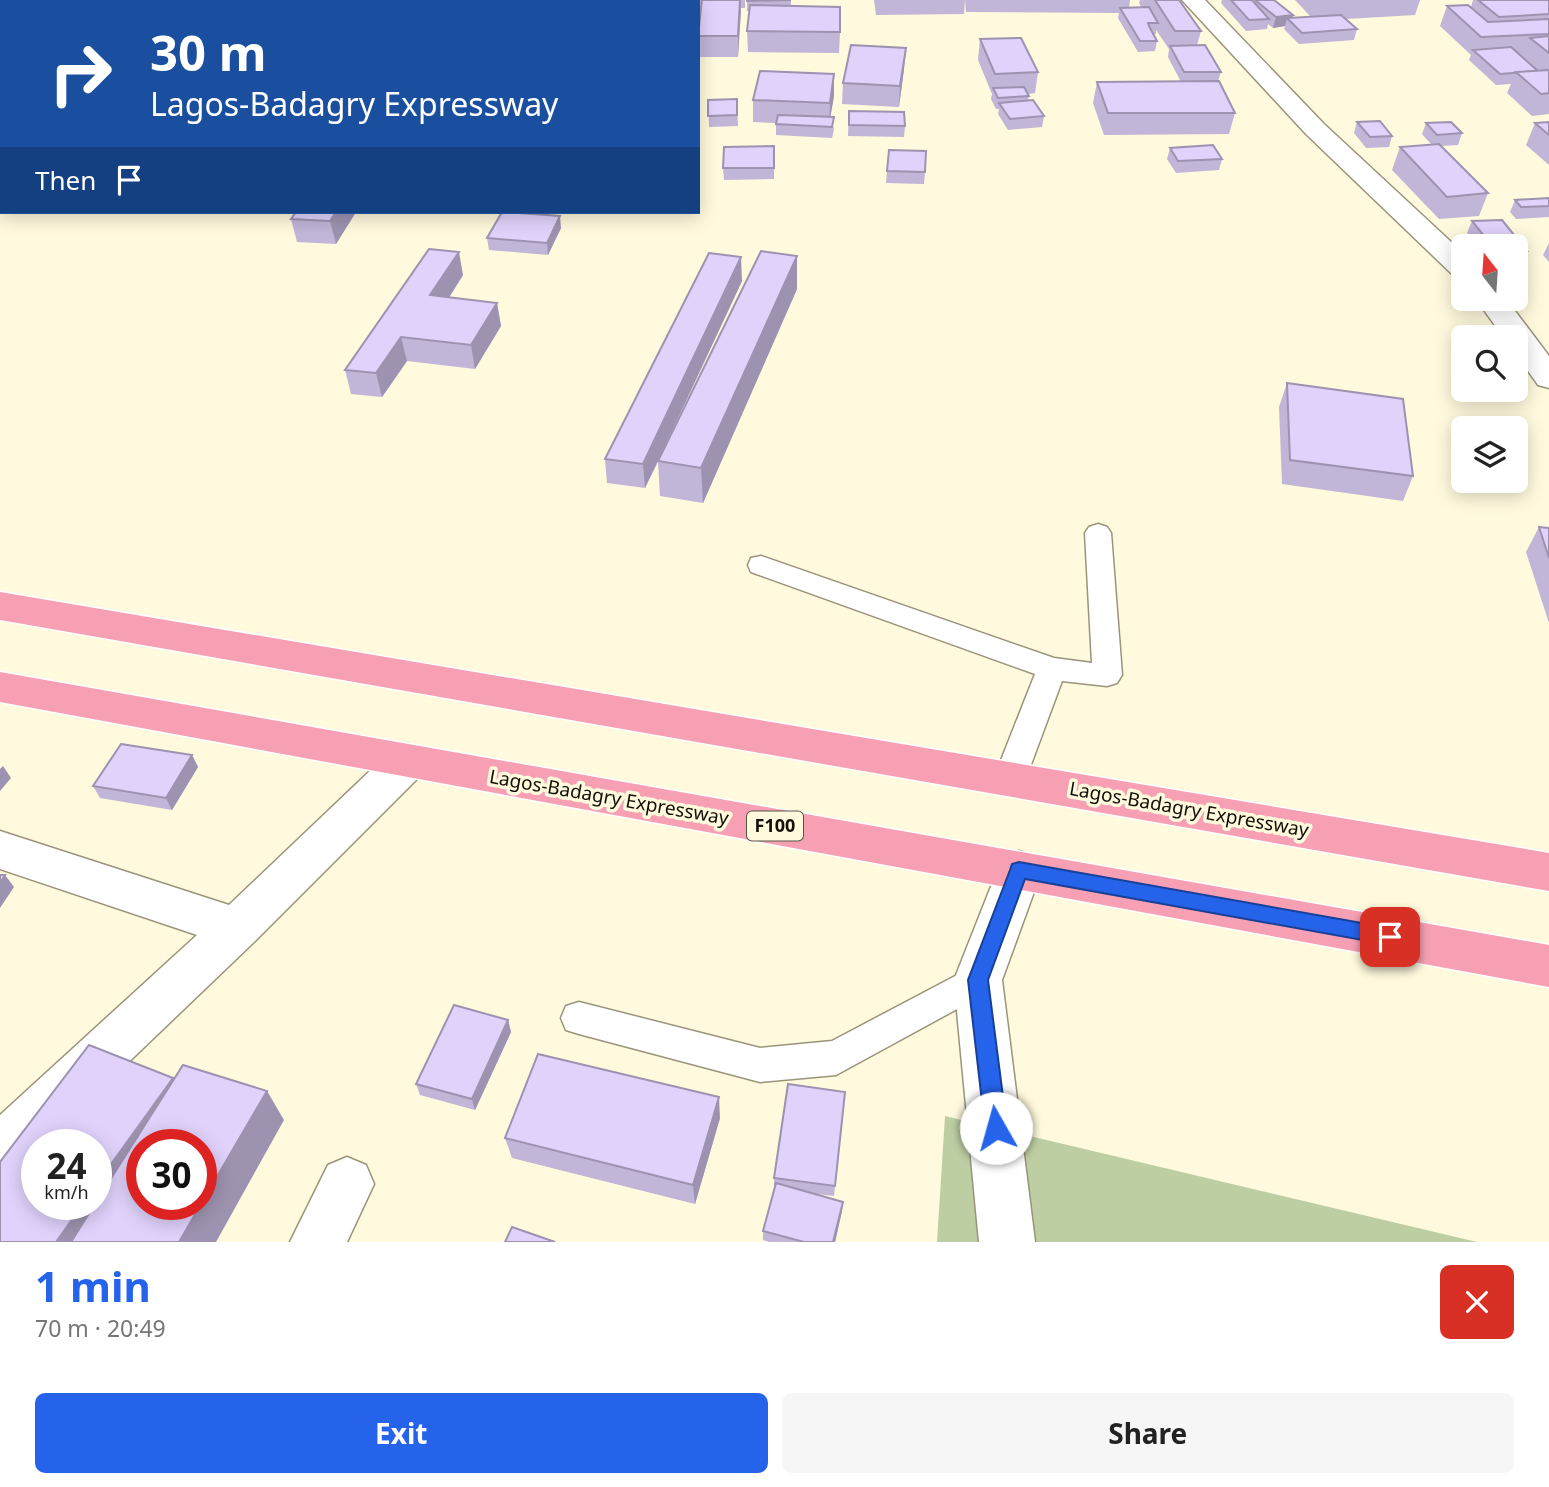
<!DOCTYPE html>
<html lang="en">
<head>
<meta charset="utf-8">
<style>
  :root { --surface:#fff; --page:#f6f6f6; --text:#222; --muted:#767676; --accent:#2563eb }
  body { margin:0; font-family:"Noto Sans",sans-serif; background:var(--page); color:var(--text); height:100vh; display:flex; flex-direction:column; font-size:26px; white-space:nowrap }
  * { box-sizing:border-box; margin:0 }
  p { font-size:23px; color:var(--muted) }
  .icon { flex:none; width:38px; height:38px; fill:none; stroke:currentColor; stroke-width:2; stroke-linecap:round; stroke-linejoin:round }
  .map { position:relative; height:1242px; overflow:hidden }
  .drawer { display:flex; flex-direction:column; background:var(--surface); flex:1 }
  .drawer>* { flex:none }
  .banner { position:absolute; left:0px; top:0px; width:700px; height:214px; box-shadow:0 4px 18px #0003; background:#1a4fa0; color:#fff; overflow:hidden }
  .needle { width:46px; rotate:343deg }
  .fabs { position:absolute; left:1451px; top:234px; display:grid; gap:14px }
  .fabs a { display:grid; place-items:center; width:77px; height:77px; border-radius:10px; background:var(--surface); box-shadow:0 4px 18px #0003; font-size:35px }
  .speed { position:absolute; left:21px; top:1129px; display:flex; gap:14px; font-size:35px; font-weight:700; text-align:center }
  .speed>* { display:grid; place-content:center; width:91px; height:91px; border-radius:50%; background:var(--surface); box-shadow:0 4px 18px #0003; line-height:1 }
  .speed small { font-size:18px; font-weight:400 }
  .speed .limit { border:10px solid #d22; background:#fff; color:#111 }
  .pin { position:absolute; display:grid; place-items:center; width:60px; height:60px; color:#fff; margin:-30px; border-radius:14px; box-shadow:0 4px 10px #0006 }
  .me { position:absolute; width:77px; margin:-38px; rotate:353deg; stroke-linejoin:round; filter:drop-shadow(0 0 5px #0008) }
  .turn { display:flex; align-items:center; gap:24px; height:147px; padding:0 35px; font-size:32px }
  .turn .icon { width:91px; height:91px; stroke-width:2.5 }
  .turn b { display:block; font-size:49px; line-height:60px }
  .then { display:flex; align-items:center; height:66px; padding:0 35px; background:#0003; gap:14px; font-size:26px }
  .round { display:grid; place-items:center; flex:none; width:74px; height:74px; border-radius:10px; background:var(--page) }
  .summary { display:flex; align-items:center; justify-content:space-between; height:119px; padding:0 35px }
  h1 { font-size:42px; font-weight:700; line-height:52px; color:var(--accent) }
  .cta { display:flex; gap:14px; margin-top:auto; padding:14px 35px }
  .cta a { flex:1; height:80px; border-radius:10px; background:var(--accent); color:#fff; font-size:28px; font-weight:700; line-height:80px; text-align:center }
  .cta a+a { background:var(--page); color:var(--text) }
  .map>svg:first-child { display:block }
  .green { fill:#bdcea3 }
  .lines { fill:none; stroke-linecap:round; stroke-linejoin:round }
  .service-casing { stroke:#9a947b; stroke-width:3 }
  .minor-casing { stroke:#9a947b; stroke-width:3 }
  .trunk-casing { stroke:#fff; stroke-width:3 }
  .service { fill:#fff; fill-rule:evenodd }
  .minor { fill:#fff; fill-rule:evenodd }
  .trunk { fill:#f7a0b4; fill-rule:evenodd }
  .wall { fill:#c1b5d8 }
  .shaded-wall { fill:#9d93b0 }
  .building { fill:#e0d2fb; stroke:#9d93b0; stroke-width:2 }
  .route { fill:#2563eb; stroke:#184099; stroke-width:2 }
  .labels { text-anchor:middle; stroke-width:7; stroke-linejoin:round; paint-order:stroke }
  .shield { fill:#fff9dd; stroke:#585546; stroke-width:2 }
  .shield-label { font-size:18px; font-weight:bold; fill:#110f06 }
  .street-label { font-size:19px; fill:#110f06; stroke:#fff9dd }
</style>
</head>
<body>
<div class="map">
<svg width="1549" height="1242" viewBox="0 0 1549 1242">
  <rect width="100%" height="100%" fill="#fff9dd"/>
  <path class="green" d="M945,1116L1477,1242H937Z"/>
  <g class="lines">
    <defs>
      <g id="service">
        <path d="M1098,524L1107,527L1111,533L1122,675L1117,683L1107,686L1062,681L1026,778L1021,787L1010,790L999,787L994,778L1035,674L751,572L748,565L751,558L761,556L1054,658L1092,663L1085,533L1089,527Z"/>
        <path d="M978,964L990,969L996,980L990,991L836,1075L760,1082L579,1034L566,1030L561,1018L566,1006L579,1002L760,1048L832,1041Z"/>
      </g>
      <g id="minor">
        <path d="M1182,0H1205L1324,124L1463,253V278L1453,275L1306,134Z"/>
        <path d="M1476,299H1506L1549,356V388L1538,385L1516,354V338H1504Z"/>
        <path d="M408,744L423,749L429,761L423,773L254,942L43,1144H37V1151L19,1168L0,1176V1115L197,935L0,869V831L229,905L393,749Z"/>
        <path d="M1019,851L1035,856L1042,870L1002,980L1035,1242H979L954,980L1003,856Z"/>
        <path d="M347,1157L366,1165L374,1184L347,1242H290L328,1165Z"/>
      </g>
      <g id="trunk">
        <path d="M0,592L1549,853V891L0,620Z"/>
        <path d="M0,672L1549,945V987L0,702Z"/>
      </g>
    </defs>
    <use href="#service" class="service-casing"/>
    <use href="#minor" class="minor-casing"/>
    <use href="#trunk" class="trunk-casing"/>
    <use href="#service" class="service"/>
    <use href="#minor" class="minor"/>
    <use href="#trunk" class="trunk"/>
  </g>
  <g class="wall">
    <path d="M218,0H270L269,2H216Z"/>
    <path d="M695,0H745V8H740L738,57H699L698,34L701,9H698V2H695Z"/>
    <path d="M747,0H791V6L840,32L839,53L748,52L747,31L749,11H747Z"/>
    <path d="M874,0H965L964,14L876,15Z"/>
    <path d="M965,0H1130L1129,8H1142L1139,3L1140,0H1179L1201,31L1197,45L1221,72L1218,81L1235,113L1229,134L1104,135L1093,103L1097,82H1181L1168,57L1169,49L1156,30V34H1153L1157,41L1155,51L1138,52L1118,18L1119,13L966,12Z"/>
    <path d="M1222,0H1252L1254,3L1255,0L1293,15V18L1311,17L1295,0H1420L1415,15L1346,19L1357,29L1354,40L1299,44L1284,29L1285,26L1273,28L1268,24L1267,29L1246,31L1221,3Z"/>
    <path d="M1473,0H1549V114L1532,116L1507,93L1511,84L1496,85L1469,60L1471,55L1440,26L1447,6L1471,7Z"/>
    <path d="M980,39L1038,72L1035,93L1028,94L1029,96L1028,100L1044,116L1042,127L1008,130L998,114L999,109H996L991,99L992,94L978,60Z"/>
    <path d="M904,69L899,107L842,104L843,83Z"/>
    <path d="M834,74V96L830,117L834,129L832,138L776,135V123L753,122V100Z"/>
    <rect x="0" y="86" width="2" height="36"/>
    <path d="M737,99L738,126L709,127L708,100Z"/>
    <path d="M849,111L905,126L904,137L848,136Z"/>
    <path d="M1357,122L1392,136L1389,147L1366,148L1354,133Z"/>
    <path d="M1549,122V165L1526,145L1535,123Z"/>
    <path d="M1426,123L1462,133L1458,145L1440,146L1488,193L1479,216L1439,219L1392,170L1400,147L1432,145L1422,134Z"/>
    <path d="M774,146V179L724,180L723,168Z"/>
    <path d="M1170,148L1222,159L1219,170L1176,173L1167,159Z"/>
    <path d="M889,150L925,172L924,184L886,183Z"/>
    <path d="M1549,198V217L1516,219L1510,212L1515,200Z"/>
    <path d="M68,212H104L103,213Z"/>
    <path d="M356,212L336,244L297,242L291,219Z"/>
    <path d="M1472,221L1527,251L1522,263H1516V247H1478L1467,233Z"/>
    <path d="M561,228L548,255L489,250L487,238Z"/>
    <path d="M1549,243V262L1543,255Z"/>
    <path d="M797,256V289L703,503L660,496L658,462L645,488L607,483L605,459L742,281L662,453Z"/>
    <path d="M463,275L449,298L497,303L501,326L475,369L407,361L382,397L351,394L345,370Z"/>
    <path d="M1287,383L1413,476L1403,501L1282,484L1279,407Z"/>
    <path d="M1539,527L1549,528V623L1526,552Z"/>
    <path d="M192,755L198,767L172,810L100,798L93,786Z"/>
    <path d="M508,1020L511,1032L475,1110L420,1095L416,1084Z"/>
    <path d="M845,1092L834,1196L809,1193L842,1211L835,1242H769L763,1240V1231L774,1188V1178Z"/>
    <path d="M720,1118L695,1204L512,1158L505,1138Z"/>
  </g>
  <g class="shaded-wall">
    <path d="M740,0L741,11L738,57V36Z"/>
    <path d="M1293,15L1292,23L1287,18L1285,26L1273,28L1276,17Z"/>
    <path d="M906,48L904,69L899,107L900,86Z"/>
    <path d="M834,74V96L829,125L830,103Z"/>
    <path d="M336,212H356L336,244L330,221Z"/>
    <path d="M560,216L561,228L548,255L547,243Z"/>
    <path d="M459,252L463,275L435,319L430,295Z"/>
    <path d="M797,256V289L703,503L701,468Z"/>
    <path d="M741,257L742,281L645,488L643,464Z"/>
    <path d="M497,303L501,326L475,369L471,345Z"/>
    <path d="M401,337L407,361L382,397L376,373Z"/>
    <path d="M192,755L198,767L172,810L166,798Z"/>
    <path d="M3,766L11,778L0,791V769Z"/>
    <path d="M5,875L14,887L0,908V883Z"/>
    <path d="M508,1020L511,1032L475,1110L472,1099Z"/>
    <path d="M173,1078L193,1107L101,1242H56L83,1204H96V1185Z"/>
    <path d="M267,1091L284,1120L216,1242H179Z"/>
    <path d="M719,1097L720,1118L695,1204L693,1185Z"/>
    <path d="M843,1202L842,1211L835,1242H833Z"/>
  </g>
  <g class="building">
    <path d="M218,0H255L254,2H216Z"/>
    <path d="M288,0H335L334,2H287Z"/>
    <path d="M482,0H525L524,2H480Z"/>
    <path d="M702,0H740L738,36H698Z"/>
    <path d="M747,0H791L747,1Z"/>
    <path d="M1155,0H1179L1201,31H1175Z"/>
    <path d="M1231,0H1252L1269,19L1249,20Z"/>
    <path d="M1255,0H1274L1293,15L1276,17Z"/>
    <path d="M1478,0H1549V14L1499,17Z"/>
    <path d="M750,5L840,7V32L747,31Z"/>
    <path d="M1468,5L1488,22L1549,19V34L1481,37L1447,6Z"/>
    <path d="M1149,7L1158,23H1148L1149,26L1157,41H1140L1120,8Z"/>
    <path d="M1341,15L1357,29L1302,33L1287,18Z"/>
    <path d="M1549,36V53L1530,38Z"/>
    <path d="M1021,38L1038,72L995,74L980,39Z"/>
    <path d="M851,45L906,48L900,86L843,83Z"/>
    <path d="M1205,45L1221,72H1184L1170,46Z"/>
    <path d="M1511,47L1538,71L1500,74L1473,50Z"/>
    <path d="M1549,70V93L1541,94L1516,72Z"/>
    <path d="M760,71L834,74L830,103L753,100Z"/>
    <path d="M1219,81L1235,113H1108L1097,82Z"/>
    <rect x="0" y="86" width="2" height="15"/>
    <path d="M1024,87L1029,96L998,98L993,88Z"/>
    <path d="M737,99V115L708,116V100Z"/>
    <path d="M1033,100L1044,116L1010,119L999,103Z"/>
    <path d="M849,111L904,112L905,126L849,125Z"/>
    <path d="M778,115L834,117L832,127L776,124Z"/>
    <path d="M1380,121L1392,136L1370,137L1357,122Z"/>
    <path d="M1451,122L1462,133L1437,135L1426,123Z"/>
    <path d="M1549,122V135L1535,123Z"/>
    <path d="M1439,144L1488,193L1447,197L1400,147Z"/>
    <path d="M1213,145L1222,159L1178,161L1170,148Z"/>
    <path d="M774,146V168H723L724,147Z"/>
    <path d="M889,150L926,151L925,172L887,171Z"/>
    <path d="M1549,198V206L1521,207L1515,200Z"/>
    <path d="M296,212H336L330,221L291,219Z"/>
    <path d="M502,212H503L560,216L547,243L487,238Z"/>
    <path d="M1502,220L1527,251H1516V247H1493L1472,221Z"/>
    <path d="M429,249L459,252L430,295L497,303L471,345L401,337L376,373L345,370Z"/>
    <path d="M761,251L797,256L701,468L658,461Z"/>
    <path d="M709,253L741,257L643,464L605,459Z"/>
    <path d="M1287,383L1403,399L1413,476L1290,460Z"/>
    <path d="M1539,527L1549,528V558Z"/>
    <path d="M121,744L192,755L166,798L93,786Z"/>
    <path d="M0,875H5L0,883Z"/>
    <path d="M454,1005L508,1020L472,1099L416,1084Z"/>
    <path d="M89,1045L173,1078L96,1185V1144H37V1204H83L56,1242H0V1162Z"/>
    <path d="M538,1054L719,1097L693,1185L505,1138Z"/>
    <path d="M183,1065L267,1091L201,1204V1144H142V1204H201L179,1242H71L95,1204H96V1202Z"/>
    <path d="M788,1084L845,1092L835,1186L774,1178Z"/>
    <path d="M776,1183L843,1202L833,1242H804L763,1231Z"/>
    <path d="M512,1227L555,1242H505Z"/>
  </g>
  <path class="route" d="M1019,862L1390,928L1397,931L1400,937L1397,943L1390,945L1025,879L988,980L1007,1128L1004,1136L996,1139L988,1136L985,1128L968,980L1010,870L1012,864Z"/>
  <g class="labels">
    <rect class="shield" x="747" y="811.5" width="56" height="29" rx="5"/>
    <g class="shield-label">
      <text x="775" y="832">F100</text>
    </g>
    <g class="street-label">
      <text transform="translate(609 797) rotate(10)" y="7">Lagos-Badagry Expressway</text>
      <text transform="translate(1189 809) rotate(10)" y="7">Lagos-Badagry Expressway</text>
    </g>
  </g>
</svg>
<div class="fabs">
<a><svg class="needle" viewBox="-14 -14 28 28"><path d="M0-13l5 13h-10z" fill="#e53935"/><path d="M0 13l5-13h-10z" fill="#767676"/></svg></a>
<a><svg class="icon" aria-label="search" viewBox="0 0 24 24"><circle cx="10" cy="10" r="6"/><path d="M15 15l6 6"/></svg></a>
<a><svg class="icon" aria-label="layers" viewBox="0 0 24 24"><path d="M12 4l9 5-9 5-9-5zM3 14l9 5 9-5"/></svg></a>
</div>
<div class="speed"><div>24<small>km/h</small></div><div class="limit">30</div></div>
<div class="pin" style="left:1390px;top:937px;background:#d93025"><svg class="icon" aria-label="arrive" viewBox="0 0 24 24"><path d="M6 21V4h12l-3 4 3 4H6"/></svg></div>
<svg class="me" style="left:996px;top:1128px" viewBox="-20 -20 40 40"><circle r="19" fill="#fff"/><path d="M0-13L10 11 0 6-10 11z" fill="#2563eb"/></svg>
<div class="banner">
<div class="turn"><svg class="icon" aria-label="right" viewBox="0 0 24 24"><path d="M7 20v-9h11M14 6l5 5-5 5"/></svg><div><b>30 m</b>Lagos-Badagry Expressway</div></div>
<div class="then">Then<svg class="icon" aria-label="arrive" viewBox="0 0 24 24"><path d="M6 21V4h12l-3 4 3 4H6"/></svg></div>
</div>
</div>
<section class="drawer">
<div class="summary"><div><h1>1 min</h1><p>70 m · 20:49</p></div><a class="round" style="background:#d93025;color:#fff"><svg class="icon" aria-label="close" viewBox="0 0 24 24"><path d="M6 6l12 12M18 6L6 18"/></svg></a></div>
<div class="cta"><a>Exit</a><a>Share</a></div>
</section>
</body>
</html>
